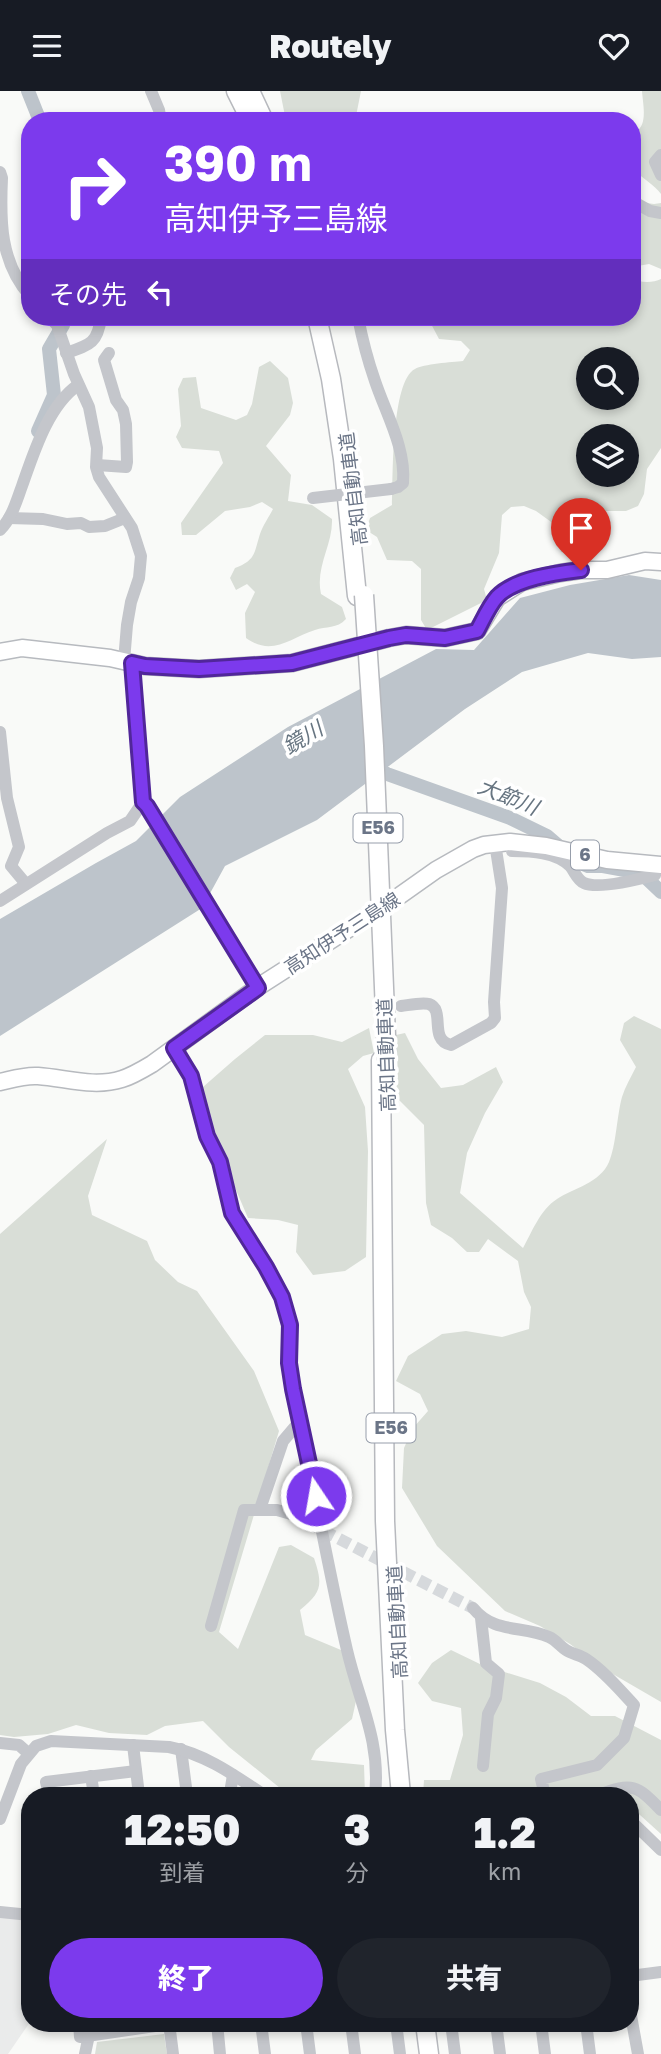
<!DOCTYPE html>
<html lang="ja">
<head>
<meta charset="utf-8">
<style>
  :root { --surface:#171b24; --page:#20242c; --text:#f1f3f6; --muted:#9ea1a6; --accent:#7c3aed }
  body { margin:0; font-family:"Golos Text","Noto Sans JP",sans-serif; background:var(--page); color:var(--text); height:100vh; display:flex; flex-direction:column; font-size:26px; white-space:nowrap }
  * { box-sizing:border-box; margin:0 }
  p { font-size:23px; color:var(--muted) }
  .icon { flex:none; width:38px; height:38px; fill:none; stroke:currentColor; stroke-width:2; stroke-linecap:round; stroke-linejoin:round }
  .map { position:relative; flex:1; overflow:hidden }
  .panel { position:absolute; left:21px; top:1696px; width:618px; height:245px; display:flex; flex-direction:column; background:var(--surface); border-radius:28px; box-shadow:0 4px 10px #0003 }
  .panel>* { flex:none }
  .banner { position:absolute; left:21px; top:21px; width:620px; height:214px; border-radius:28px; box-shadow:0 4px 10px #0003; background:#7c3aed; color:#fff; overflow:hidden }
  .controls { position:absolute; left:576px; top:256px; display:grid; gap:14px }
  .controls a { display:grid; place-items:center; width:63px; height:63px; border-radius:50%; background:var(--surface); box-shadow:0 4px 10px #0003; font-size:35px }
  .pin { position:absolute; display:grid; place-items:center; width:60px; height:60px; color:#fff; margin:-72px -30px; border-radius:50% 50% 50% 0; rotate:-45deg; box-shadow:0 0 7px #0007 }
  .pin .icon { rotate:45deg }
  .me { position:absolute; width:77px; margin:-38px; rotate:348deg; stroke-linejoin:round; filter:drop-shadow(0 0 5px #0008) }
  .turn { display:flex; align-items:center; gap:24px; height:147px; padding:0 28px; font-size:32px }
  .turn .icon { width:91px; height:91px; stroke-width:2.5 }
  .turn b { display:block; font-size:49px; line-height:60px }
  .then { display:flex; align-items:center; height:66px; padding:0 28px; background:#0003; gap:14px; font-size:26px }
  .eta { display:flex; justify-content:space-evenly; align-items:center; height:119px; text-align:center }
  .eta b { font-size:42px; font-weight:800; line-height:49px }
  .cta { display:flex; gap:14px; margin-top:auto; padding:14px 28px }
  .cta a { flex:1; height:80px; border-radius:42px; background:var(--accent); color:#fff; font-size:28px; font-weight:800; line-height:80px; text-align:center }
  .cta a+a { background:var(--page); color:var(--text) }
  header { display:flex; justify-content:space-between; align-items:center; height:91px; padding:0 28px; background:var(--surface); font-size:32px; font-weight:800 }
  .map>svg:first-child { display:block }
  .built { fill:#eaebeb }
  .green { fill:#d9ded7; fill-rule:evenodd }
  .water { fill:#bdc4cb }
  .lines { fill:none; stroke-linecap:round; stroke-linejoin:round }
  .river { stroke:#bdc4cb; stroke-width:14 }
  .minor-tunnel { stroke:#d6d9dc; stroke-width:12; stroke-dasharray:12 6; stroke-linecap:butt }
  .major-casing { stroke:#b7babf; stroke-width:19 }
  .highway-casing { stroke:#b7b9be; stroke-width:21 }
  .minor { stroke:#c4c6cb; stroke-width:12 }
  .major { stroke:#fff; stroke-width:16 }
  .highway { stroke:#fff; stroke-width:18 }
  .highway-bridge-casing { stroke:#b7b9be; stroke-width:21; stroke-linecap:butt }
  .minor-bridge { stroke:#c4c6cb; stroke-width:12 }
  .highway-bridge { stroke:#fff; stroke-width:18 }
  .route-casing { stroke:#51269a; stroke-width:18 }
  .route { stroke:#7c3aed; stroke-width:12 }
  .labels { text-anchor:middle; stroke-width:7; stroke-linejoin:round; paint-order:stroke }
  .shield { fill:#fff; stroke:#979eab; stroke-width:2 }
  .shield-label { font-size:18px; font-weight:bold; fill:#6b7587 }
  .street-label { font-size:19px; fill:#6b7587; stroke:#fff }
  .water-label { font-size:21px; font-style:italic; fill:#677581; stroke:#fff }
</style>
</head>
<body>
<header><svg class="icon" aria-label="menu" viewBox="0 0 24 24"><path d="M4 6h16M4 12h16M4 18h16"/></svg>Routely<svg class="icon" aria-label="heart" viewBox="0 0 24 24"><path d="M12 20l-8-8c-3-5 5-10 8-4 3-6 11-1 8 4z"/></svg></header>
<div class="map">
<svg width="661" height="1963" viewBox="0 0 661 1963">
  <rect width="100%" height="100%" fill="#f9faf8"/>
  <path class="built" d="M0,1824L30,1826V1931L8,1963H0Z"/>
  <g class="green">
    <path d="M280,0H361L355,30H286Z"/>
    <path d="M642,0H661V103C655,94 640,86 632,77V43C649,37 643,15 642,0Z"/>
    <path d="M632,110L654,113L661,112V178L649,173L632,176Z"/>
    <path d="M632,187C639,192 653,192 661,188V357L647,378L644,403L638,415L626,420H601L588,431L585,456L573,462L561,461L554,433L536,420L524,415L511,416L502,424L499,462L484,498L487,509L427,539L421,529V478L412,470L387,469L377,446L366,439L370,427L392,414C393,388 391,290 415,278C423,273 452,271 463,270L470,259L461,250L439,248L429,229L421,226H632ZM588,268H626V306H588ZM588,345H626V383H588Z"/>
    <path d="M270,270L288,287L293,312L290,324L266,355L291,384L288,410L312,414L332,428C333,454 315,476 321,503L342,516L346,528C337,538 326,535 315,539C290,547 272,566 246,547L245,522L255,501L247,493L236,499L230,487L235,477C256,469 254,462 260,443C263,434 269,426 273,418L262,411L250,416L225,420L196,444H182L181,432L223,372L219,360L182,357L176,346L181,335L178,298L183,287L196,286L201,317L236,329L247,324L252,313L259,276Z"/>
    <path d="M634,925L661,938V1611L599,1575L570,1553L540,1535L505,1520L437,1455L402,1397L404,1357L413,1337L428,1320L420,1303L396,1290L408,1265L442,1243L466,1240L502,1246L529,1238L531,1216L524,1201L518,1170L488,1148L479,1161H467L452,1147L431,1134L426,1112L424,1034L397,1007L395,968L396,944L405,942L418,968L441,997L463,994L496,976L503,991L485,1022L467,1062L460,1102L523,1157C532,1141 540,1119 557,1108C574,1097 600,1092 609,1071C616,1055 617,1024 622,1006C625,996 631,986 636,976L620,949L624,932Z"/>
    <path d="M369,937L374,962L363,965L348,978L365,1016L368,1060L366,1166L345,1180L313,1184L296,1161L298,1134L278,1129L248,1127L195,1003L235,968L265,944H313L342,951Z"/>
    <path d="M107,1048L88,1105L92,1124L147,1150L155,1169L178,1191L197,1200L254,1280L279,1340L219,1541L238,1558L279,1456L291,1454L314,1467C323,1494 322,1501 300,1519L305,1544L341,1559L360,1592L352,1628L316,1659L311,1669L364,1674L365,1704H295L280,1697L229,1656L203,1630L165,1635L147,1644L109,1642L76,1634L48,1643L14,1646L0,1644V1143Z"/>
    <path d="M451,1559L482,1574L540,1592L566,1606L591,1625H615L661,1649V1743L630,1715V1704H423L424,1689H450L463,1644L461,1617L432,1610L418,1592L432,1572Z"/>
    <path d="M164,1943L167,1963H95L97,1951Z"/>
  </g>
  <path class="water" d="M629,484L661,489V566L632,568L588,562L522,581L465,618L317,729L225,775L202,817L0,945V828L96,772L136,750L180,706L288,636L436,558L474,559L520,507L570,494Z"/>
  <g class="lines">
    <g class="river">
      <path d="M28,0L40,30"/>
      <path d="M38,340L54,304L49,258L63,234L64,226"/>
      <path d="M369,674L387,683L510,727L547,745L576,770L588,775H603L641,782L661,801"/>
    </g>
    <path class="minor-tunnel" d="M291,1423L473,1517"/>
    <defs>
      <g id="major">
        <path d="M0,561L22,557L110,567L145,575L199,578L292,572L389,547L406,544L445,547L477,540L497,507L522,491L560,482L581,479H607L645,470L661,471"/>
        <path d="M0,991C13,988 25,984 38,985C66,987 94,997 122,988C132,985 142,979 152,973L258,896L395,808L436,779L473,758L484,754L510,751L546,755L607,769L661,774"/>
      </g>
      <g id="highway">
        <path d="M236,0L251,30"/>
        <path d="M250,0L264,30"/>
        <path d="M317,226L331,288L343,368L357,505"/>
        <path d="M381,969L385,1430L395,1639L401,1704"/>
        <path d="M425,1932L429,1963"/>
      </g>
    </defs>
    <use href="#major" class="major-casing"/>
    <use href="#highway" class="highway-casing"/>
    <g class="minor">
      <path d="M151,0L159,19L161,30"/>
      <path d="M661,64L655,71L661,84"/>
      <path d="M0,81L2,87C0,130 0,171 30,205"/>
      <path d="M632,110L650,120L661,122"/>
      <path d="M49,226L57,234L74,283L89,316L97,357L96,376L99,386L132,437L141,465L139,487L131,511L127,534L124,570"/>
      <path d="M358,226C362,247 368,270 375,290C386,323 406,357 403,392L398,396L391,398"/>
      <path d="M66,262C90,254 98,252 101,226"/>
      <path d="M97,374L126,376L127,371L126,333L123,319L116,309L104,269L109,262"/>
      <path d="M9,427L43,428L67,433L81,432L89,436L105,435L125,427"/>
      <path d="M0,439C12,427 16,411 22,395C34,361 48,315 78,294"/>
      <path d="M0,641L7,707L19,756L11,775L26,793"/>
      <path d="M143,711L147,715L258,896"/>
      <path d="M510,751L512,760C531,760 556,761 570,775C575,781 577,789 584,792C599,799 640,788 655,784"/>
      <path d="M0,810L107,742L130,730L143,711L132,572"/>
      <path d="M401,915C409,914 422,911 429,913C446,919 428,949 451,954L491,932L495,927L494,911L502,797L495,752"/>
      <path d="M174,957L191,985L207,1045L220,1071L232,1122L266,1176L282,1206L290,1234L289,1272L293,1298C312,1385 327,1473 347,1559C359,1611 381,1650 375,1704"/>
      <path d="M260,1418L283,1350L300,1330"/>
      <path d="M473,1517C494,1543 522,1534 549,1546C556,1549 560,1555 566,1559C572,1563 580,1564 586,1568C604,1580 619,1598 634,1614L624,1647L597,1674L541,1688L545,1704"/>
      <path d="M481,1527L486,1572L499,1583L496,1607L488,1623L483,1675"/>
      <path d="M211,1535L244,1419H277L291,1423"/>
      <path d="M0,1652L19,1654L28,1662"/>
      <path d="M133,1654L139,1704"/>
      <path d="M181,1658L187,1704"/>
      <path d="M91,1685L94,1704"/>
      <path d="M49,1704L46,1691L136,1680"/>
      <path d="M232,1704L231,1696L233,1684"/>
      <path d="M599,1704C632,1691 637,1694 661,1719"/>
      <path d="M0,1728L21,1673L36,1655L51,1650L169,1656C205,1663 234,1684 264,1704"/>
      <path d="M630,1729L661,1759"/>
      <path d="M0,1821L30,1824"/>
      <path d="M630,1885L661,1881"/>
      <path d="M630,1919L638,1963"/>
      <path d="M79,1932L80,1946L169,1933"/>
      <path d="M169,1932L173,1963"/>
      <path d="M217,1932L220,1963"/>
      <path d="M261,1932L265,1963"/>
      <path d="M306,1932L310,1963"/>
      <path d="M351,1932L355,1963"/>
      <path d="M396,1932L400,1963"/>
      <path d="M451,1932L455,1963"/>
      <path d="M496,1932L500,1963"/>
      <path d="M541,1932L545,1963"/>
      <path d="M586,1932L590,1963"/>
      <path d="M85,1963L89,1944"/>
    </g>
    <use href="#major" class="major"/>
    <use href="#highway" class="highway"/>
    <defs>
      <path id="highway-bridge" d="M364,504L374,655L387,969"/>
    </defs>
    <use href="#highway-bridge" class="highway-bridge-casing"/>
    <path class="minor-bridge" d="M313,407L391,398"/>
    <use href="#highway-bridge" class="highway-bridge"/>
  </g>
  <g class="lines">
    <defs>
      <path id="route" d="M316,1405L293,1298L289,1272L290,1234L282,1206L266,1176L232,1122L220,1071L207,1045L191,985L174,957L258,897L147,715L143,711L132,572L145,575L199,578L292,572L389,547L406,544L445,547L477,540C483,529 489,515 497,506C515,487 557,482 581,479"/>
    </defs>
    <use href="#route" class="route-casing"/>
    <use href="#route" class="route"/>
  </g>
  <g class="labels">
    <g class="shield">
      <rect x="353.5" y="722.5" width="49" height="29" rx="5"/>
      <rect x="571" y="749.5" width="28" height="29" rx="5"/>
      <rect x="366.5" y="1322.5" width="49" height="29" rx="5"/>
    </g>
    <g class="shield-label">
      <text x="378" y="743">E56</text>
      <text x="585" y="770">6</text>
      <text x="391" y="1343">E56</text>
    </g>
    <g class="street-label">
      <text transform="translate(353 398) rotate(-97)" y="7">高知自動車道</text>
      <text transform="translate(342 842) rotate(-33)" y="7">高知伊予三島線</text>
      <text transform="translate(386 964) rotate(-92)" y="7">高知自動車道</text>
      <text transform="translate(397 1531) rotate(-93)" y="7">高知自動車道</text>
    </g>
    <g class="water-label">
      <text transform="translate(303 647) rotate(-31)" y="7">鏡川</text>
      <text transform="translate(508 706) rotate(22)" y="7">大節川</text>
    </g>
  </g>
</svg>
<div class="controls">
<a><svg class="icon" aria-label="search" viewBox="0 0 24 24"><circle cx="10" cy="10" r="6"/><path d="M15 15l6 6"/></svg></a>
<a><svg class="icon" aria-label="layers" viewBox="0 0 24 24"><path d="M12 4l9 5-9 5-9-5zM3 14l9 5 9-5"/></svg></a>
</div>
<div class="pin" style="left:581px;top:479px;background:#d93025"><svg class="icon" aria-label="arrive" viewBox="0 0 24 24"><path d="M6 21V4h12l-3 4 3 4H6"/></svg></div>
<svg class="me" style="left:316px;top:1405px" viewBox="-20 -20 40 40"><circle r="17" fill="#7c3aed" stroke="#fff" stroke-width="3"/><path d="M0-11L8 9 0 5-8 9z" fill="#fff"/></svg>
<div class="banner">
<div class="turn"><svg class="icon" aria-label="right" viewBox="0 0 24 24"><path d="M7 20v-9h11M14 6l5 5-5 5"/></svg><div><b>390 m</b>高知伊予三島線</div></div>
<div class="then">その先<svg class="icon" aria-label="left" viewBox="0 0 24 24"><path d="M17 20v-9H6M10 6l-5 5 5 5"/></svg></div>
</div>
<section class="panel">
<div class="eta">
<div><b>12:50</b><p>到着</p></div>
<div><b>3</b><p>分</p></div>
<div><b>1.2</b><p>km</p></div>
</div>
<div class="cta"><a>終了</a><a>共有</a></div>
</section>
</div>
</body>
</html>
